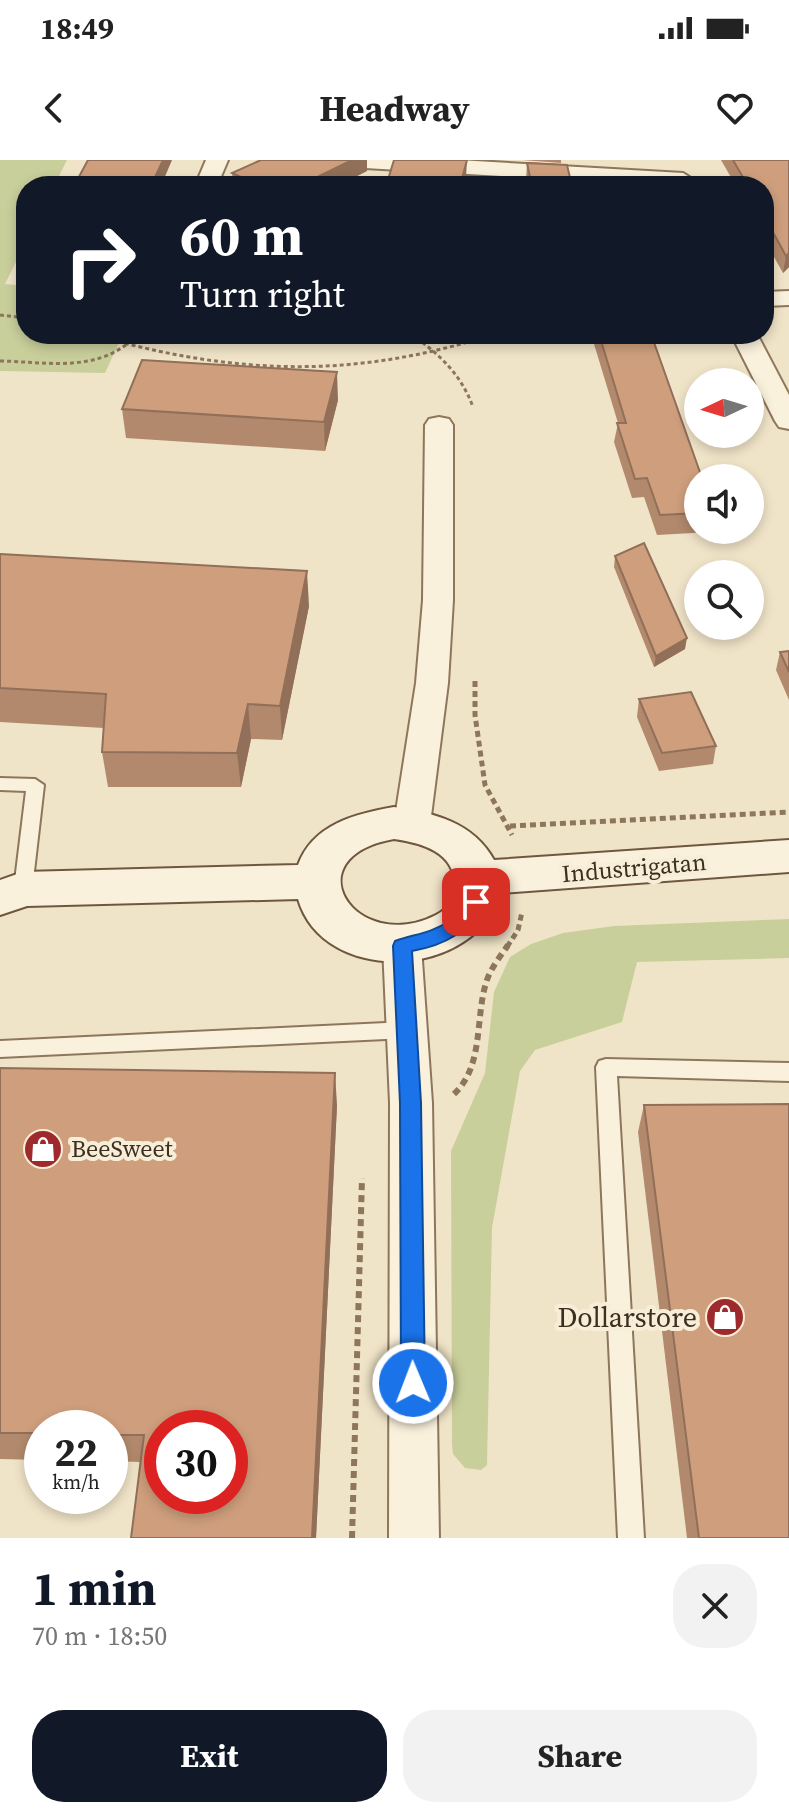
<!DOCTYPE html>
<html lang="en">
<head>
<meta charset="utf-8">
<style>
  :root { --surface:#fff; --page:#f2f2f2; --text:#222; --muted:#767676; --accent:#111827 }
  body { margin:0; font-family:"Source Serif 4",serif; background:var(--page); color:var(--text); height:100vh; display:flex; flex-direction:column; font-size:30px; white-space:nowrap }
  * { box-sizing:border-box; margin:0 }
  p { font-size:26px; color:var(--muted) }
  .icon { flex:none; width:44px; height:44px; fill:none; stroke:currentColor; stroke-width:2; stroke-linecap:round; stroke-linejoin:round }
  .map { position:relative; height:1378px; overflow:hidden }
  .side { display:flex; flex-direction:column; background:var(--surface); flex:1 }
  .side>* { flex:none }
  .hud { position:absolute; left:16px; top:16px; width:758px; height:168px; border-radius:32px; box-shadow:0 4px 12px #0003; background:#111827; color:#fff; overflow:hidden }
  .needle { width:52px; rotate:266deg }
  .fabs { position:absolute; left:684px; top:208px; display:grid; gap:16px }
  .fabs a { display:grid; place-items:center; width:80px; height:80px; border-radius:50%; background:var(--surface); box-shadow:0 4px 12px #0003; font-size:40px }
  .speed { position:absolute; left:24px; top:1250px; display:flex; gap:16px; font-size:40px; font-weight:700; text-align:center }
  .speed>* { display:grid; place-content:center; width:104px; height:104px; border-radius:50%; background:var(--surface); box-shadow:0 4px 12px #0003; line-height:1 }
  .speed small { font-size:20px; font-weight:400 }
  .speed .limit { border:12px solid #d22; background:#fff; color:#111 }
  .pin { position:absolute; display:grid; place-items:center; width:68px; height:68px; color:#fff; margin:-34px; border-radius:16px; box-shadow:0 4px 12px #0006 }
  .me { position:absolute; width:88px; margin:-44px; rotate:359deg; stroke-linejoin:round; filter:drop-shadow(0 0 6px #0008) }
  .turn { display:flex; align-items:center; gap:28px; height:168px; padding:0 32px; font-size:36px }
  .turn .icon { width:104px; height:104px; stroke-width:2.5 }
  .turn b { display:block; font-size:56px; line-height:68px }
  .round { display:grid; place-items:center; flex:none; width:84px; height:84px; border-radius:32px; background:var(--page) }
  .overview { display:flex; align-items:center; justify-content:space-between; height:136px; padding:0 32px }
  h1 { font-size:48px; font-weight:700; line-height:60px; color:var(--accent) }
  .cta { display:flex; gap:16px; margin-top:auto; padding:16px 32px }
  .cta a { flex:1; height:92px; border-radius:32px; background:var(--accent); color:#fff; font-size:32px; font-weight:700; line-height:92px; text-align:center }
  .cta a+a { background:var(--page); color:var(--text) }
  .status { display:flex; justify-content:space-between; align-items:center; height:56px; padding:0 40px; background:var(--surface); direction:ltr }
  .status svg { height:22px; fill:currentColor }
  header { display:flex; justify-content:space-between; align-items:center; height:104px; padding:0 32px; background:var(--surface); font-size:36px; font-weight:700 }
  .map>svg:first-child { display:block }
  .green { fill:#c9cf9b }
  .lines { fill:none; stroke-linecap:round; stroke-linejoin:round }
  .lane-casing { stroke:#8d765c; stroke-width:4 }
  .street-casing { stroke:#8d765c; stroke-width:4 }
  .secondary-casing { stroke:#6f573f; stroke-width:4 }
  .path-far2 { stroke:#8d765c; stroke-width:3; stroke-dasharray:4 3; stroke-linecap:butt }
  .path-far1 { stroke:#8d765c; stroke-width:5; stroke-dasharray:6 4; stroke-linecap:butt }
  .path { stroke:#8d765c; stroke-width:6; stroke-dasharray:7 5; stroke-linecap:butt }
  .lane { fill:#faf1dc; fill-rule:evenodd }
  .street { fill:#faf1dc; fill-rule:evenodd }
  .secondary { fill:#faf1dc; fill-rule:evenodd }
  .wall { fill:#b2896c }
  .shaded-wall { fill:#916f58 }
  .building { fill:#cf9f7d; stroke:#916f58; stroke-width:2; fill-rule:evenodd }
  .route { fill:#1a73e8; stroke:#114b97; stroke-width:2 }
  .labels { text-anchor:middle; stroke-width:8; stroke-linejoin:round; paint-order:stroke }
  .street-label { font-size:24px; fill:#3d2e20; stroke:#f7eed8 }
  .poi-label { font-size:24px; fill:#3d2e20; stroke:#f7eed8; text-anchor:start }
  .near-poi-label { font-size:28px; fill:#3d2e20; stroke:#f7eed8; text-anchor:end }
</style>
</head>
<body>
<div class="status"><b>18:49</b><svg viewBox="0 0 49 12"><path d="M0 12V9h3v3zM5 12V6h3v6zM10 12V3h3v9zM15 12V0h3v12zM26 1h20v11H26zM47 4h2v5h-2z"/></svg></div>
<header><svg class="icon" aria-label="back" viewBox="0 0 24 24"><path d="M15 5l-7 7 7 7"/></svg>Headway<svg class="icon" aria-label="heart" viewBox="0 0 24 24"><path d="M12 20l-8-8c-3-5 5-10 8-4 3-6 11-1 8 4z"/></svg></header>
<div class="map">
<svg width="789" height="1378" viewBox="0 0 789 1378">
  <rect width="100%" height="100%" fill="#f0e4c8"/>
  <g class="green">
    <path d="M0,0H67L54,26H26V82L5,124L26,126V174H123L105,213L0,211Z"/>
    <path d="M789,759V798L637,802L622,862L535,890L520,911L492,1068L487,1305L481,1310L465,1308L453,1294L452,1283L451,991L485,913L494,832L510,797L531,784L563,773L614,766Z"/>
  </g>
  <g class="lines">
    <defs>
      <g id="lane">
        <path d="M0,618L35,619L44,625L32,729L30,734H16L14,729L26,631L0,630Z"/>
        <path d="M407,862L414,864L417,870L414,876L407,878L0,897V881Z"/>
        <path d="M606,899L789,903V921L617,916L644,1378H618L596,907L599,901Z"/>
      </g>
      <g id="street">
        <path d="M206,0H228L217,26H195Z"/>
        <path d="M337,0H458L683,13L694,20L691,25L672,26L348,7Z"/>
        <path d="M789,131V145L764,146V132Z"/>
        <path d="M731,174H757L789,235V269L779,267L775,261Z"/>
        <path d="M439,257L449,259L453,265V440L448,523L430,664L425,673L412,677L399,673L394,664L416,523L423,440L425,265L429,259Z"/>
        <path d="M402,771L415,775L421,786L432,943L439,1378H389L390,943L383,786L389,775Z"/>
      </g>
      <path id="secondary" d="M394,647C434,653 473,662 494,700L789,680V712L500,733C478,818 324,828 298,739L27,746L0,755V720L23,712L298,705C313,664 355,654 394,647ZM394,679C422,683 455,692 455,726C455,739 448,749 436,755C355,796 291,697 394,679Z"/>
    </defs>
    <use href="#lane" class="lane-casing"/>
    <use href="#street" class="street-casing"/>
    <use href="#secondary" class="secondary-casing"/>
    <g class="path-far2">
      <path d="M0,155L26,158"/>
      <path d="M91,174C232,215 353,220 494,174"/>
      <path d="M411,174C439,194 461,214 473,247"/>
      <path d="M0,201C51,202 100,214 138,174"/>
    </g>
    <g class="path-far1">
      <path d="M475,521V555L485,625L512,675"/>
      <path d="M510,666L789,652"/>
      <path d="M507,787L518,770L522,752"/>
    </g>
    <g class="path">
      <path d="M454,934C484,906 475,859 486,823C490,809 500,797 508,785"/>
      <path d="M352,1378L362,1018"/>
    </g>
    <use href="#lane" class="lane"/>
    <use href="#street" class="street"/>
    <use href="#secondary" class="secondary"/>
  </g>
  <g class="wall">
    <path d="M261,0H367V11L337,26H233L232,13Z"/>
    <path d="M522,0H561V3Z"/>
    <path d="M721,0H789V107L783,113L764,79V26H736Z"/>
    <path d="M527,3L572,26H527L526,20Z"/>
    <path d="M591,174H651L698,318V370H711V372L657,375L644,337L632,338L614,282L618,263Z"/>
    <path d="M338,240L325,291L126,278L122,249Z"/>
    <path d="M0,394L309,446L282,580L251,579L241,627H108L102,592L104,568L0,562Z"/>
    <path d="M615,396L685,489L654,507L614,407Z"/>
    <path d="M789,491V540L776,510L780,492Z"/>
    <path d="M639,539L716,586L713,604L659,611L637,557Z"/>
    <path d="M0,908L337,945L316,1378H131L140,1302L110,1301V1268H42V1300L0,1299Z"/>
    <path d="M644,945L789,1378H687L638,972Z"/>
  </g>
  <g class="shaded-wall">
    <path d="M163,0H172L161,26H151Z"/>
    <path d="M352,0H367V11L337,26H299Z"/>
    <path d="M467,0L466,17L464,26H460Z"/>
    <path d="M789,93V107L783,113L786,96Z"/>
    <path d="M337,212L338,240L325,291L324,262Z"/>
    <path d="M307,411L309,446L282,580L280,546Z"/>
    <path d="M687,478L685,489L654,507L656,496Z"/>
    <path d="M248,544L251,579L241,627L237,593Z"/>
    <path d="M335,913L337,945L316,1378H312Z"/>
  </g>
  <g class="building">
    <path d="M88,0H163L151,26H74Z"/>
    <path d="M261,0H352L299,26H261L232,13Z"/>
    <path d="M394,0H467L460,26H386Z"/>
    <path d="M733,0H789V93L786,96L764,56V26H748Z"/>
    <path d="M527,3L567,5L572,26H532Z"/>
    <path d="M599,174H651L702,318H698V353L660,355L647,318L635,319L617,263H626Z"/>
    <path d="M142,200L337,212L324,262L122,249Z"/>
    <path d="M644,383L687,478L656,496L615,396Z"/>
    <path d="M0,394L307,411L280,546L248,544L237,593L102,592L106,534L0,528Z"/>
    <path d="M789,491V512L780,492Z"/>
    <path d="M691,532L716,586L662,593L639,539Z"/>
    <path d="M0,908L335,913L312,1378H131L144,1275H110V1268H42V1273H0ZM162,1268H230V1336H162Z"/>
    <path d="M789,944V1378H699L644,945Z"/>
  </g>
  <path class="route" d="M476,735L486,742C468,772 446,785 412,791L421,943L425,1223L421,1231L413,1234L404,1231L401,1223L400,943L393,786L395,781C415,774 432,773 449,761C460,754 463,739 476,735Z"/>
  <defs>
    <symbol id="shop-disc" viewBox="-11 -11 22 22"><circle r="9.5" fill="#9e2a2b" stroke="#f7eed8"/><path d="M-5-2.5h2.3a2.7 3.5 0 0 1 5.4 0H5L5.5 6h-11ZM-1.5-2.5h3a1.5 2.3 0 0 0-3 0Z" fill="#fff"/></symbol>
  </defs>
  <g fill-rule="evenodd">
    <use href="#shop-disc" x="21" y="967" width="44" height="44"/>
    <use href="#shop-disc" x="703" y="1135" width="44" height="44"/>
  </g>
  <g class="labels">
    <g class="street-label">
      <text transform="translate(634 708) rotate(-5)" y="8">Industrigatan</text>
    </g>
    <g class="poi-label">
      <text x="71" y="997">BeeSweet</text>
    </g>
    <g class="near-poi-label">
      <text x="697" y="1167">Dollarstore</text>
    </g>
  </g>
</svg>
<div class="fabs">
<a><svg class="needle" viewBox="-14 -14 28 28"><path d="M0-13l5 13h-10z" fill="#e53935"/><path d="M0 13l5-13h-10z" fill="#767676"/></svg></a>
<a><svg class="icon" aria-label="sound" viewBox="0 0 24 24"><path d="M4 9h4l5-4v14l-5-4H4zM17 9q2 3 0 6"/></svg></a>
<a><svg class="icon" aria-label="search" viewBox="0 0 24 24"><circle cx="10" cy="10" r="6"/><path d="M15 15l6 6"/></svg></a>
</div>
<div class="speed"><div>22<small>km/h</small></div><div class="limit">30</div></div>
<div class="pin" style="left:476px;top:742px;background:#d93025"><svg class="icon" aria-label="arrive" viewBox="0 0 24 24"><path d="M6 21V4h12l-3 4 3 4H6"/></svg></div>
<svg class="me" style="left:413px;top:1223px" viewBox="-20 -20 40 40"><circle r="17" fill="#1a73e8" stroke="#fff" stroke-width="3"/><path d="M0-11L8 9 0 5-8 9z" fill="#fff"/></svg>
<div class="hud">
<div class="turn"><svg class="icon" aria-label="right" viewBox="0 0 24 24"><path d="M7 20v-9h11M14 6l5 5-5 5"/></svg><div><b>60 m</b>Turn right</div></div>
</div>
</div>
<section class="side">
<div class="overview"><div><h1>1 min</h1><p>70 m · 18:50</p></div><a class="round"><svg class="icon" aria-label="close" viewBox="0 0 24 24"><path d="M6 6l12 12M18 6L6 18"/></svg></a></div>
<div class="cta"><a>Exit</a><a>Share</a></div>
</section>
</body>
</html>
